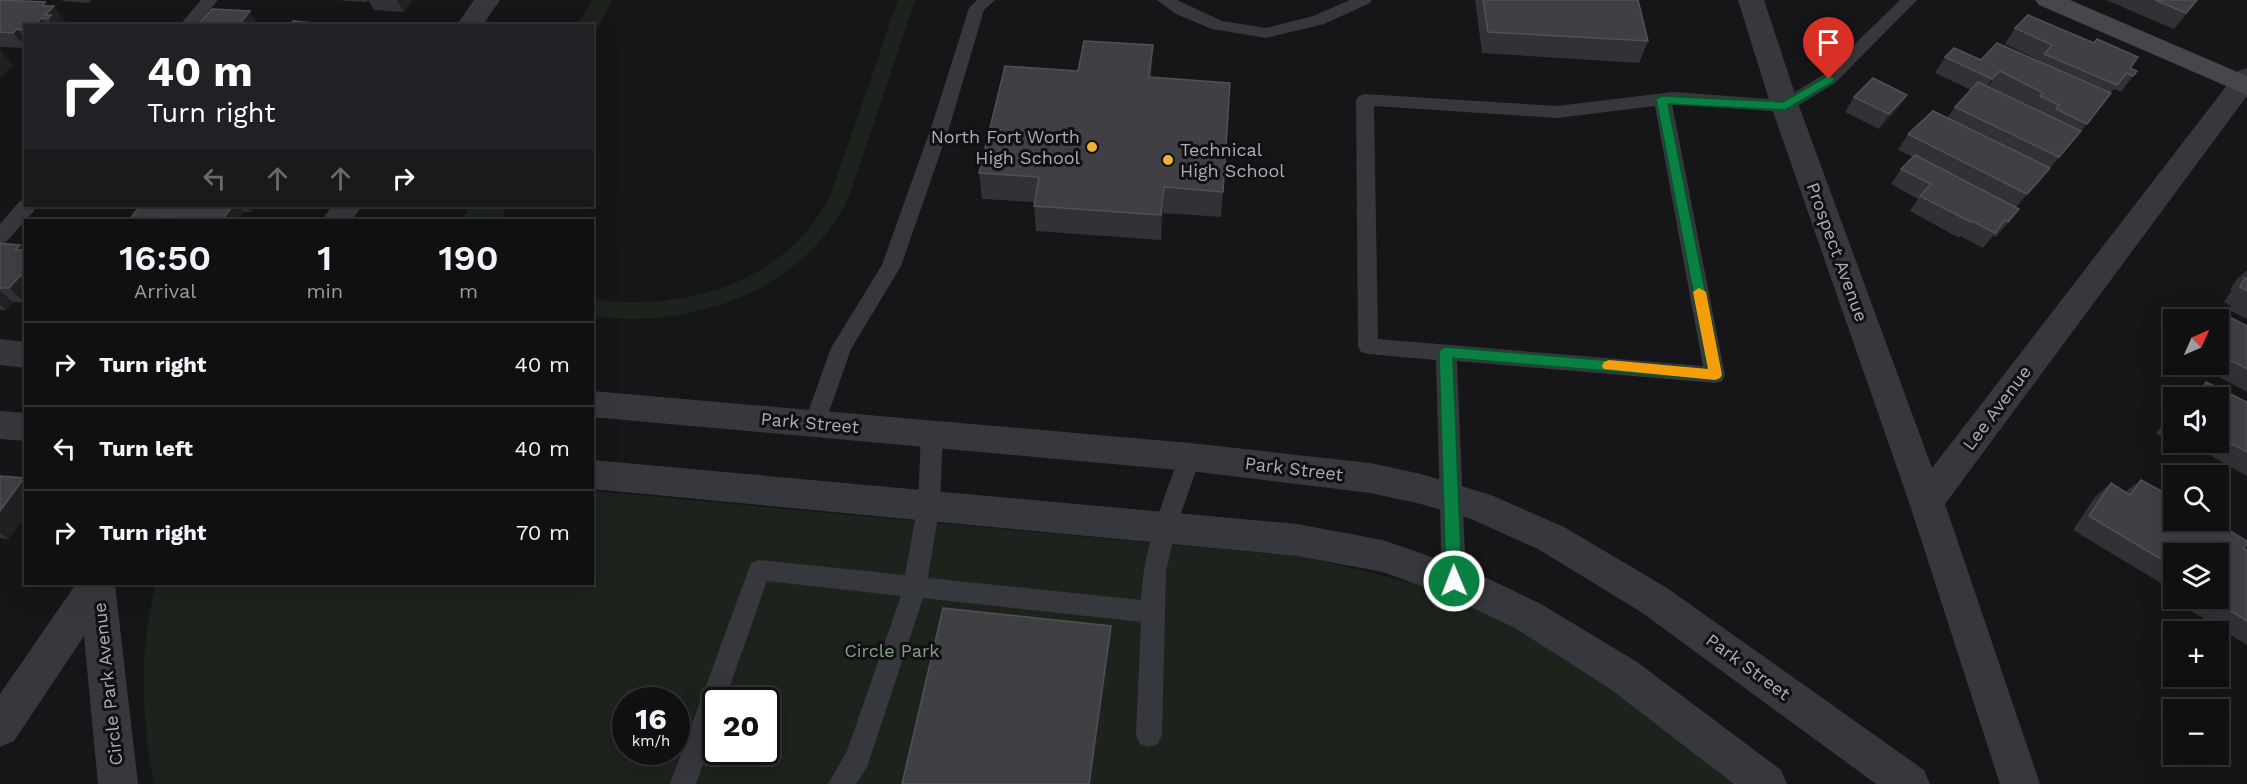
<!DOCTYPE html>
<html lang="en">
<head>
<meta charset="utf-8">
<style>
  :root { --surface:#101012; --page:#1e1e20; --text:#f1f3f6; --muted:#9c9d9f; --line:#303032 }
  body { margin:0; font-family:"Work Sans",sans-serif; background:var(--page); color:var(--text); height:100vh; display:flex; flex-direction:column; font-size:22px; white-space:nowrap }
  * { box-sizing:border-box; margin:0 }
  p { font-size:20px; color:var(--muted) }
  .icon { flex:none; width:33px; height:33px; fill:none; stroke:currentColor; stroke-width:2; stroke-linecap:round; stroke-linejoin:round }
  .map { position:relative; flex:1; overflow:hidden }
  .drawer { position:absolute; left:24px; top:219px; width:570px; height:366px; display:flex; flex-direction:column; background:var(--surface); border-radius:0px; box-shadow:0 6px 24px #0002,0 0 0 2px var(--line) }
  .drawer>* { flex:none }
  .hud { position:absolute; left:24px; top:24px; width:570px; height:183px; border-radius:0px; box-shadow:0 6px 24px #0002,0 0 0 2px var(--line); background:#202124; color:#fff; overflow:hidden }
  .needle { width:39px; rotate:45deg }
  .buttons { position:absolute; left:2163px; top:309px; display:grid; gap:12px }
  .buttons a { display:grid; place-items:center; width:66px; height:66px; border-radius:0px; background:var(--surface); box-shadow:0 6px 24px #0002,0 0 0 2px var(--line); font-size:30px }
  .speed { position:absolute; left:612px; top:687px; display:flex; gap:12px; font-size:30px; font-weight:700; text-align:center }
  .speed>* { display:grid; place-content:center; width:78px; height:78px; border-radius:50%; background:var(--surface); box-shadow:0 6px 24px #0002,0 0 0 2px var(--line); line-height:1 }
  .speed small { font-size:15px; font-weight:400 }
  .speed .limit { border:3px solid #111; border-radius:9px; background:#fff; color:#111 }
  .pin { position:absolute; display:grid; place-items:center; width:51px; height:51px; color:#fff; margin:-62px -26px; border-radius:50% 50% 50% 0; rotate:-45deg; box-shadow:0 0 6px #0007 }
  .pin .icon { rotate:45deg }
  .me { position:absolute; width:66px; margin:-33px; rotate:359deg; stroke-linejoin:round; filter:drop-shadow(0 0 4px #0008) }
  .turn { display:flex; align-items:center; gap:21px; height:126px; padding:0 24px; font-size:27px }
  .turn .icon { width:78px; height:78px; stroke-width:2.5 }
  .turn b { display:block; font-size:42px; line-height:51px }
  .lanes { display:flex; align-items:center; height:57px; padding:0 24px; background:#0003; justify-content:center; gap:30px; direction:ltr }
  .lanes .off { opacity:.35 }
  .eta { display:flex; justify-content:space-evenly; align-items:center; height:102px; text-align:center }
  .eta b { font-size:36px; font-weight:600; line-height:42px }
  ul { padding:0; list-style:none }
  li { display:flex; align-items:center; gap:18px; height:84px; padding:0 24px; border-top:2px solid var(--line) }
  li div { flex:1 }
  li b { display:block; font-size:22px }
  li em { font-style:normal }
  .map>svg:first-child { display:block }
  .green { fill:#1c231d; fill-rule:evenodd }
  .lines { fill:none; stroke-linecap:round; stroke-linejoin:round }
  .lane { fill:#37383d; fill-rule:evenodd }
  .street { fill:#37383d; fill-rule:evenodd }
  .secondary { fill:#45474d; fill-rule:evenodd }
  .wall { fill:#323236; fill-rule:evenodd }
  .shaded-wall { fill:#212124 }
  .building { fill:#3f3f44; stroke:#4f5156; stroke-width:1.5 }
  .route { fill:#0b8043; stroke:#07532c; stroke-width:1.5 }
  .slow { fill:#f59e0b }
  .poi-dot { fill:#f2b134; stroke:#111113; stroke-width:2 }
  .labels { text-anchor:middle; stroke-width:6; stroke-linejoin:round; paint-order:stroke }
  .poi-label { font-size:18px; fill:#a8adb8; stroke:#111113; text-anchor:end }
  .street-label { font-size:18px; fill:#a8adb8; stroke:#111113 }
  .park-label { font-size:18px; fill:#7fa381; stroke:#111113 }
</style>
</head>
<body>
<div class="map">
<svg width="2247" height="784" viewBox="0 0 2247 784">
  <rect width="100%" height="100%" fill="#161618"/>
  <g class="green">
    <path d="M592,0H613L593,36L592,26L577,25Z"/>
    <path d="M898,0H915L850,194C808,289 691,331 593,316V299C683,313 790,282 831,193Z"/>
    <path d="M470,206H504V220H461Z"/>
    <path d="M593,491L1304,557C1356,569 1409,580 1459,599C1562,638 1649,718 1736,784H154C141,718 139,649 156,584H592ZM626,700H676V752H626ZM716,700H766V752H716Z"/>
  </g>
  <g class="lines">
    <g class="lane">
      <path d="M201,0H218L196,26H179Z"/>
      <path d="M977,0H995L984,10L950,125L901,266L851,349L823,429L815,432L807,429L804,423L831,348L882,265L932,125L969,8Z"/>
      <path d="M1157,0H1177L1222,21L1266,28L1313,16L1350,0H1372L1370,3L1324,24L1266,38L1212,29L1176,14Z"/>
      <path d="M1900,0H1917L1835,83L1791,110L1785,112L1672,104L1725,375L1722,381L1715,383L1457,361L1466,581L1462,588L1454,591L1446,588L1442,581L1436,360L1368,354L1361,352L1358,346L1356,100L1359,96L1365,94L1557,106L1673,92L1782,100L1823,75ZM1374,106L1557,118L1655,106L1703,366L1378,339Z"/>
      <path d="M26,200V206H36L34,211L7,241L0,243V224L20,201Z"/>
      <path d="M932,425L940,428L943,434L940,504L928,578L1141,600C1143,550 1162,504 1179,457L1182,451L1190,448L1198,451L1201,457L1176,527L1166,571L1162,735L1158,744L1149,747L1140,744L1136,735L1141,622L923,598L867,767L856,784H828L847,751L901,596L767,581L725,700H716V728L696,784H670L751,563L759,560L905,575L918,504L921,434L924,428Z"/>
    </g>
    <g class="street">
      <path d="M474,0H500L482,26H456Z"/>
      <path d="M1738,0H1764L1799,106L1932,468L2238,71L2247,68V96L1945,504L2040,784H2000L1909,502L1771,106Z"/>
      <path d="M332,206H362L352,220H322Z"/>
      <path d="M0,339L26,342V368L0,365Z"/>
      <path d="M592,391L1190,443L1370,463L1421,474L1491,495L1564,527L1667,588L1924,770L1930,784H1876L1641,612L1538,549L1471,519L1421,504L1370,493L1190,471L592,417Z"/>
      <path d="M0,411L26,413V441L0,439Z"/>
      <path d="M592,460L1297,524L1383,540L1474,572L1541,604L1637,662L1781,770L1787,784H1734L1609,688L1515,628L1448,596L1383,572L1297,556L592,489Z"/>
      <path d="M76,584H115L138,784H98L84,636L14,741L0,747V694Z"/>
    </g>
    <path class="secondary" d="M2035,0H2070L2247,76V95L2039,5Z"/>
  </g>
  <g class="wall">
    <path d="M0,0L45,2L66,22L63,26H26V48L0,47Z"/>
    <path d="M62,0H91L88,3L63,1Z"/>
    <path d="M336,0H413L404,12L374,10L368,0L366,2Z"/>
    <path d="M1475,0H1638L1648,41L1639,63L1482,53Z"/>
    <path d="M2106,0H2198L2174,29Z"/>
    <path d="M2015,28L2137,71L2121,92L2114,89L2069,146L2016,207L2019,209L2007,224L1996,237L1993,236L1983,248L1960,236L1959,238L1910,211L1918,199L1891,184L1901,169L1913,157L1898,150L1908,134L1947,118L1955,107L1971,90L1935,73L1945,57L1981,60L2038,61L2039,60L2005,44ZM1989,86L2012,98L1988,87Z"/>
    <path d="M1078,71H1152L1151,78L1223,192L1221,217L1163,213L1161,240L1036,231L1034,206V202L982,199L979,173Z"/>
    <path d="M1907,95L1897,110L1879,129L1845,112L1854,97Z"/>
    <path d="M140,206H256L251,212H244L239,218L241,220H129Z"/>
    <path d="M0,243L20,245L26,250V303L13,302L6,310H0Z"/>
    <path d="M2247,270V319L2229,310L2231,306L2224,302L2232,290L2230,289L2237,279Z"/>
    <path d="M2222,313L2247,326V392L2195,364H2218V320H2215Z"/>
    <path d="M2206,382L2247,402V476L2199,449L2193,454L2156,434L2174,406V442H2218V398H2183L2190,392L2193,394Z"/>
    <path d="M0,476L24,478L26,479V515L8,539L0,538Z"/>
    <path d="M2141,480L2247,550V645L2188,609L2193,602L2187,598H2218V554H2174V591L2073,530L2095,497L2111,483L2125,492Z"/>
  </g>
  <g class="shaded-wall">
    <path d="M397,0H413L404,12Z"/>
    <path d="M45,2L51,9L54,6L66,22L63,26H53L48,19L42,6Z"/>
    <path d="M250,11L259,26H238Z"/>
    <path d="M41,18L46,26H34Z"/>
    <path d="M17,29L26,39V47L13,33Z"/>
    <path d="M1153,45L1152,71L1148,103L1149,77Z"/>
    <path d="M0,50L13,65L0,79Z"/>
    <path d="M2000,71L1989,86L1982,95L1992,79Z"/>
    <path d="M1907,95L1897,110L1879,129L1889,114Z"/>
    <path d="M2081,131L2069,146L2047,172L2059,157Z"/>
    <path d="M2050,168L2038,184L2015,209L2027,194Z"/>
    <path d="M1164,187L1163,213L1161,240V215Z"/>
    <path d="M225,206H239L244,212L239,218L241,220H222L224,208Z"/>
    <path d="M246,206H256L251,212Z"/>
    <path d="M20,245L26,251L15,250Z"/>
    <path d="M20,276L26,281L25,303L9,288Z"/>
    <path d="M0,291L13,302L6,310L0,304Z"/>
    <path d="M24,478L26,479V515L8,539L0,533V511Z"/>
    <path d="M1111,626V647L1092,784H1089Z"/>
  </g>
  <g class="building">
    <path d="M0,0L45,2L42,6H54L45,15H51L48,19L41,18L34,26H26V30L17,29L13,33L0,32Z"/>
    <path d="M1483,0H1638L1648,41L1488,32Z"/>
    <path d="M2155,0H2197L2186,13Z"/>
    <path d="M212,9L250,11L238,26H197Z"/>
    <path d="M2028,15L2094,43L2097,39L2138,57L2130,68L2137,71L2133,76L2127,73L2117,85L2044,54L2052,45L2015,28Z"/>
    <path d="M293,21L314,23L312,25L313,26H289Z"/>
    <path d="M90,23L128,25L87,26Z"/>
    <path d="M1084,41L1153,45L1149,77L1230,83L1223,192L1164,187L1161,215L1034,206L1039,177L979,173L1005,66L1078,71Z"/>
    <path d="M1997,43L2111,93L2087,124L2056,109L2059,105L2040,96L2043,93L2000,71L1992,79L1945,57L1954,48L1981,60Z"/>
    <path d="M1873,78L1907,95L1889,114L1854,97Z"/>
    <path d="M1978,82L2081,131L2059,157L1955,107Z"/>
    <path d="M1933,111L2050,168L2027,194L1908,134Z"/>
    <path d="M1915,155L2019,209L2008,222L2005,220L1995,233L1972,221L1971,222L1920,196L1931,184L1901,169Z"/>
    <path d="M140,206H225L224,208H231L222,220L165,217L162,220H129Z"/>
    <path d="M0,243L20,245L15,250H26V276H20L9,288H0Z"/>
    <path d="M2245,278L2247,279V291L2240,287Z"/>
    <path d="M2222,313L2247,326V369L2218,354V320Z"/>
    <path d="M2206,382L2247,402V452L2218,437V398H2186L2190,392L2198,396Z"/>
    <path d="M0,476L24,478L0,511Z"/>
    <path d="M2141,480L2174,498V520H2212L2247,541V543L2244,549L2247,550V621L2210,598H2218V554H2174V567L2089,516L2111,483L2130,495Z"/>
    <path d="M943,608L1111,626L1089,784H902Z"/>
  </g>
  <path class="route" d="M1829,75L1835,79L1833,82L1785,110L1668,104L1722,375L1720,378L1715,380L1453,358L1462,581L1459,586L1454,588L1449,586L1446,581L1439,352L1441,349L1446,347L1708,369L1656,99L1662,96L1783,102Z"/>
  <path class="slow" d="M1699,288L1706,292L1722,375L1720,378L1715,380L1604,369L1602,366L1604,362L1609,360L1708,369L1693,292Z"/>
  <g class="poi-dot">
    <circle cx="1092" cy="147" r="6"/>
    <circle cx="1168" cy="160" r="6"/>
  </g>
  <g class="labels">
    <g class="poi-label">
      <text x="1080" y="143">North Fort Worth<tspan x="1080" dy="21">High School</tspan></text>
      <text x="1180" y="156" text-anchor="start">Technical<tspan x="1180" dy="21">High School</tspan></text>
    </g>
    <g class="street-label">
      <text transform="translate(1837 252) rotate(70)" y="6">Prospect Avenue</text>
      <text transform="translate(1997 408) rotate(-53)" y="6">Lee Avenue</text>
      <text transform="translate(810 423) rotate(5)" y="6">Park Street</text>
      <text transform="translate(1294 469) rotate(7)" y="6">Park Street</text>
      <text transform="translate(1748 667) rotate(36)" y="6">Park Street</text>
      <text transform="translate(108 684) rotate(-96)" y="6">Circle Park Avenue</text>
    </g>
    <g class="park-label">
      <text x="892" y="657">Circle Park</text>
    </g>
  </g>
</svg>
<div class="buttons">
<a><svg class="needle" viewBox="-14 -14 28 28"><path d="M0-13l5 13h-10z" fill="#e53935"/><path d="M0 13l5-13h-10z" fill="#9c9d9f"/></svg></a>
<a><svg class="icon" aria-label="sound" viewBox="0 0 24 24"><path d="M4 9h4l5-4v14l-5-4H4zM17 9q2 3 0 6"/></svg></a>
<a><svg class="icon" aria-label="search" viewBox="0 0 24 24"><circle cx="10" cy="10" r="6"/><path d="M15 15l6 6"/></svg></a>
<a><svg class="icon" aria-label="layers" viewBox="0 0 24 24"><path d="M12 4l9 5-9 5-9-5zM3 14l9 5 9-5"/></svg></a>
<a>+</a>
<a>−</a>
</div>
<div class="speed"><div>16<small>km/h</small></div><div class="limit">20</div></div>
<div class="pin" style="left:1829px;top:79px;background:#d93025"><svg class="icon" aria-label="arrive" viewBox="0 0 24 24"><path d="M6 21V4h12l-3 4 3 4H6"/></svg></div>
<svg class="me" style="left:1454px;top:581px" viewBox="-20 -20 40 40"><circle r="17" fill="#0b8043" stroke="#fff" stroke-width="3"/><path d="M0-11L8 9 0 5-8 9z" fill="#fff"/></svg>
<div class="hud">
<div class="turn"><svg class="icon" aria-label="right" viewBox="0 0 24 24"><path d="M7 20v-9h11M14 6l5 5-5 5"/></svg><div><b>40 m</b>Turn right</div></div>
<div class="lanes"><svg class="icon off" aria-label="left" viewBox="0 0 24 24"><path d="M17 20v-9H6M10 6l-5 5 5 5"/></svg><svg class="icon off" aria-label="ahead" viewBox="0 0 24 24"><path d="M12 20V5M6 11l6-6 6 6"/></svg><svg class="icon off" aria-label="ahead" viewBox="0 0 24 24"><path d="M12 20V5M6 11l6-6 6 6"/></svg><svg class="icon" aria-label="right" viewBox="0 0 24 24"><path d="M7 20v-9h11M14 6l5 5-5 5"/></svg></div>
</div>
<section class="drawer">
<div class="eta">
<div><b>16:50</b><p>Arrival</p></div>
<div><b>1</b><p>min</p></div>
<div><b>190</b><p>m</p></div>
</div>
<ul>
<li><svg class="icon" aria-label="right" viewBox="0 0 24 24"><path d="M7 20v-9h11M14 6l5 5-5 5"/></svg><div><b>Turn right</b></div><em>40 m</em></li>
<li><svg class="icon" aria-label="left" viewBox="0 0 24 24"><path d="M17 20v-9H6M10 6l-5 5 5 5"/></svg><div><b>Turn left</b></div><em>40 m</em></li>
<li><svg class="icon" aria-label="right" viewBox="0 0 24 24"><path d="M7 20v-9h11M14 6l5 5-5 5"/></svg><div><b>Turn right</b></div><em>70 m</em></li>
</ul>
</section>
</div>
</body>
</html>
